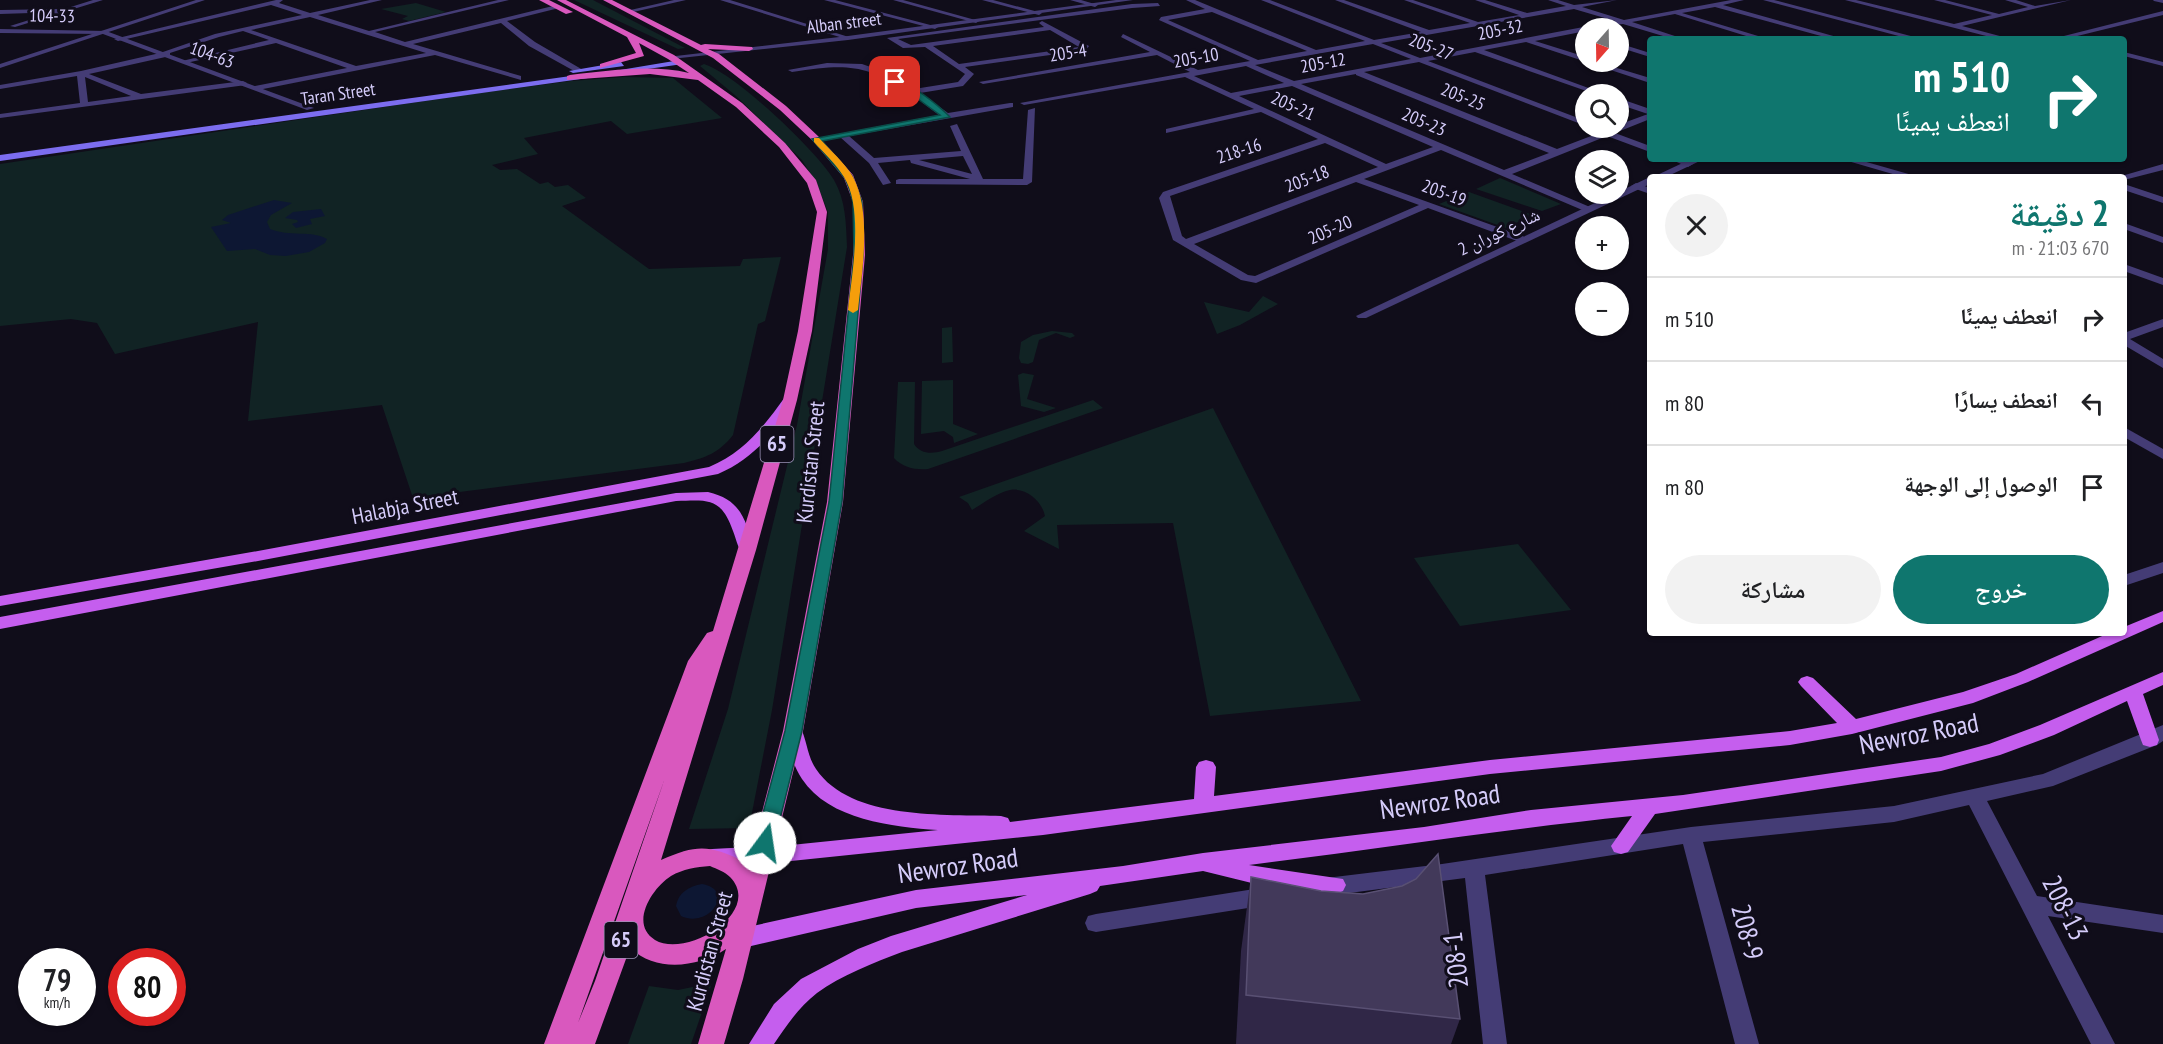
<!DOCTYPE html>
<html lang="ar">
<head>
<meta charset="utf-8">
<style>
  :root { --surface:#fff; --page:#f2f2f2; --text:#202124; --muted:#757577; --line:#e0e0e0; --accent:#0f766e }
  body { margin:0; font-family:"PT Sans Narrow","Noto Naskh Arabic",sans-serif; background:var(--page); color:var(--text); direction:rtl; height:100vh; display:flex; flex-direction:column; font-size:22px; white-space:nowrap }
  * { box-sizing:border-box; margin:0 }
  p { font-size:20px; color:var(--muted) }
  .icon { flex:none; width:33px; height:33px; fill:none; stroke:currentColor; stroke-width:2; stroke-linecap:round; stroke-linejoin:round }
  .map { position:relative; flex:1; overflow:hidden; direction:ltr }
  .side { position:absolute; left:1647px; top:174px; width:480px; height:462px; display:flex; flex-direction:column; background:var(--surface); border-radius:6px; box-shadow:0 2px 4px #0004; direction:rtl }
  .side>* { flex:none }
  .hud { position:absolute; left:1647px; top:36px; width:480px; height:126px; border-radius:6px; box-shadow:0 2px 4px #0004; direction:rtl; background:#0f766e; color:#fff; overflow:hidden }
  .needle { width:39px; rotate:200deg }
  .tools { position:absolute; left:1575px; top:18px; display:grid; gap:12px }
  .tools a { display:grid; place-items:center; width:54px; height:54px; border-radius:50%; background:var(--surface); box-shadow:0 2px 4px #0004; font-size:30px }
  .speed { position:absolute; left:18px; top:948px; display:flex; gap:12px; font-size:30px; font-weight:700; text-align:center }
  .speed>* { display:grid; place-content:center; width:78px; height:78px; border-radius:50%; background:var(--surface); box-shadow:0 2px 4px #0004; line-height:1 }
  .speed small { font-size:15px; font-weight:400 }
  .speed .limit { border:9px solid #d22; background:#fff; color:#111 }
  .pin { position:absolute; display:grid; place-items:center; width:51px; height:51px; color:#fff; margin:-26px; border-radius:12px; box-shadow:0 3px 9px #0006 }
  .me { position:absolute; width:66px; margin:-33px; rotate:14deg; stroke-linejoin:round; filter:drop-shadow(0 0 4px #0008) }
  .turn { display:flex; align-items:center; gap:21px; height:126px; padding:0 18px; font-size:27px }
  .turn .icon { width:78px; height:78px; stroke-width:2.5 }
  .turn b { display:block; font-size:42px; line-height:51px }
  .round { display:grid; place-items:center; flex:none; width:63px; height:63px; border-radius:32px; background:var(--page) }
  .head { display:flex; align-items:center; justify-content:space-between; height:102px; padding:0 18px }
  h1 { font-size:36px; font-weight:600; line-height:45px; color:var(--accent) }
  .primary-button { display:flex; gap:12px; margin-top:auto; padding:12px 18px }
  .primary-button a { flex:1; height:69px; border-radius:36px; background:var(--accent); color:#fff; font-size:24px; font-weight:600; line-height:69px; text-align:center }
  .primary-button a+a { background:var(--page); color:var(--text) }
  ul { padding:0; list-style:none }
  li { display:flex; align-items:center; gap:18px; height:84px; padding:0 18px; border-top:2px solid var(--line) }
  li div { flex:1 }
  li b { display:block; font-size:22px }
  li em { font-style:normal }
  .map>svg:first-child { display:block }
  .green { fill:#112324 }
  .water { fill:#0d1733 }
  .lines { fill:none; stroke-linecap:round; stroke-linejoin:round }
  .minor { fill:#443c75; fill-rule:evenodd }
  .tertiary { fill:#443c75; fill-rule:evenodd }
  .secondary { fill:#7c6def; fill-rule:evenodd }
  .primary { fill:#c55eee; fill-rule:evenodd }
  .trunk { fill:#d958be; fill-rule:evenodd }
  .wall { fill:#302747 }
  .building { fill:#42395a; stroke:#595073; stroke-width:1.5 }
  .route { fill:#0f766e; stroke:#0a4d48; stroke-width:1.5 }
  .slow { fill:#f59e0b }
  .labels { text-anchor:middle; stroke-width:6; stroke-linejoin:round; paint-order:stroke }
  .far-street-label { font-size:18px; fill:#d5ccfa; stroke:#100d1a }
  .shield { fill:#100d1a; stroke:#9a93b7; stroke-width:1.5 }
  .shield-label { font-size:21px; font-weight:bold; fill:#d5ccfa }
  .street-label { font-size:22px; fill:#d5ccfa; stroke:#100d1a }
  .near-street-label { font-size:27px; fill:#d5ccfa; stroke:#100d1a }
</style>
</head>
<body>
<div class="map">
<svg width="2163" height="1044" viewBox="0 0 2163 1044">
  <rect width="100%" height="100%" fill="#100d1a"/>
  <g class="green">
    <path d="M574,0H593L685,48L678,49Z"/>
    <path d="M416,3L446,12L409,21L402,19L408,16L381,9Z"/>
    <path d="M704,64C736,74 817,151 834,180C846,201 846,224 847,247L772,710L749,828L689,829L728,709L797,425L828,249V212L817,184L802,160L736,96L700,66Z"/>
    <path d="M624,77L673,78L722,118L627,134L611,121L524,138L538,154L492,165L500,170L517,169L540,184L548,182L555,187L568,185L586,198L562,206L649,269L740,266L743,259L781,257L765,321L758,324L733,435C719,453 705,458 684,463L413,498L382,405L248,421L258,322L115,354L97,323L71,319L0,326V164L479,93L571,81Z"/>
    <path d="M1500,178L1561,204L1542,211L1476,189Z"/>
    <path d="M1469,192L1533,215L1506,228L1439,204Z"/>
    <path d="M1263,296L1278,304L1240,325L1217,334L1204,302L1249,312Z"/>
    <path d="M952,327L953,362L942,363V328Z"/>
    <path d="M1052,331L1072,333L1075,336L1070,338L1056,333L1039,340L1033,362L1028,364L1021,363L1019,358L1021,342L1033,335Z"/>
    <path d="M1023,373L1034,375L1027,399L1056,408L1044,412L1021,406L1018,375Z"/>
    <path d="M953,380V424L978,434L954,443L953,437L944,431L921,434L922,381Z"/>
    <path d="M898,382H915L914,444C920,454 932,454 942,451L1093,400L1103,408L928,469C916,470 903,468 894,458Z"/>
    <path d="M1213,408L1361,701L1210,716L1173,523L1057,525L1059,549L1024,531L1045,516C1042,501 1026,487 1010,490C998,492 982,504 972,510L968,503L959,497Z"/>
    <path d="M1518,544L1571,610L1460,626L1414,558Z"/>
    <path d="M712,983L691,1044H628L649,986L678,990Z"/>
  </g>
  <g class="water">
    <path d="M274,200L292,203L271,215L267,222L270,229C289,237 312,230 327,239L325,243L309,252L286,256L270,255L255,249L227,251L211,227L231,223L222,220L228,215Z"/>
    <path d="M321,209L325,216L310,219L312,224L296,228L292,224L298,222L297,220L285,218L293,212Z"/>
    <path d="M702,884C736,890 709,929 681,916L676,906C678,893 689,886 702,884Z"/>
  </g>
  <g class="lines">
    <g class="minor">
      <path d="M196,0H205L0,68V64Z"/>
      <path d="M276,0H283L279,3L310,13L370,0H382L318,15L369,31L498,0H509L375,32L405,42L557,5L559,8L507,21L535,42L583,70L576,72L529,46L501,23L413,44L521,76V80L435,55L258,90H255V86L347,68L276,43L186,63L182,61L269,40L243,31L219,37L170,53V56L89,74L141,94L243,81L247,83L246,85L0,118V114L80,103L77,76L0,89V85L81,71L160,53L215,34L302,15L271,5L118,41L114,39ZM310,17L426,53L356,66L251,30ZM85,77L131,96L88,102Z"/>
      <path d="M674,0H686L629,13L626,11Z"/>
      <path d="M720,0H730L852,38L846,39Z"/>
      <path d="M824,0H835L938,27L935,29Z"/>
      <path d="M893,0H903L979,21L976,23Z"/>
      <path d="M982,0H993L1042,13L1039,15Z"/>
      <path d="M1070,0H1081L1098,5L1095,7Z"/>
      <path d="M1186,0H1195L1316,50L1365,41L1261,0H1270L1374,40L1421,32L1335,0H1344L1429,30L1470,23L1404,0H1413L1478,22L1519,15L1475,0H1485L1527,13L1566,6L1548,0H1558L1574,5L1617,0L1582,7L1624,20L1731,0H1744L1723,5L1844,39H1832L1715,7L1682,13L1768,39H1756L1675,14L1632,22L1684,39H1673L1623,24L1586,28V31L1535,41L1586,57V62H1597L1650,78V83L1526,42L1484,50L1605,94H1595L1475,52L1428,61L1586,121V126L1419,62L1364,72L1557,149L1599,133V129L1618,128V125L1648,114L1618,104V99H1621L1650,109V119L1615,133L1650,146V152L1607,136L1512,174L1590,207L1592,209L1587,212L1441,150L1364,179L1525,237V241H1517L1428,208L1256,283L1241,280L1173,240L1159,198L1163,192L1318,139L1261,112L1166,133V129L1254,109L1185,77L1024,105L1020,103L1190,72L1157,55L983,84L979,82L1150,52L1121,37L1123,34L1198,70L1250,61L1159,20L1161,17L1205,9ZM1574,9L1615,21L1420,58L1381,43ZM1212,12L1307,51L1258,60L1168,20ZM1373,44L1411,59L1294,81L1255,65ZM1246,66L1284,83L1231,93L1194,76ZM1356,74V75L1549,153L1504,170L1301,84ZM1292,86L1433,147L1386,164L1239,96ZM1325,143L1378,167L1186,239L1182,236L1170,196ZM1356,182L1419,205L1255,276L1248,275L1194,244Z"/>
      <path d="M1763,0H1774L1922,39H1910Z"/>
      <path d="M1845,0H1856L1954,24L1992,15L1934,0H1945L1999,14L2028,7L2005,0H2016L2035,6L2071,0L1962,26L2011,39H1998Z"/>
      <path d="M2153,0H2163V3L2154,1Z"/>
      <path d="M1158,3L1160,6L1132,8L898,39L911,45L1044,27L1039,23L1042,21L1089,46L1086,50L965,67L974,74L963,86L920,93L948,113L1010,103H1013V107L849,136L874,158L961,151L950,126L957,124L983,179H1023L1028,110L1035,108L1032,182L1027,185L896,184V180L899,179H970L911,163L910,160L878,163L891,183L883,185L869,163L840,137L816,142L812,139L939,115L911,94L873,100V96L906,91C862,62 842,65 792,72L788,70L827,63L862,64L885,72L914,89L958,82L965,74L925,47L903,48L887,38L1132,4ZM1050,30L1079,47L959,64L933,46ZM963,156L972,174L919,160Z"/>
      <path d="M60,9L62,12L0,14V10Z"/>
      <path d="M1618,43L1650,53V57L1618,47Z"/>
      <path d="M2124,52L2163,62V66L2124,56Z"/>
      <path d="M1670,159H1683L1693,164L1688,167Z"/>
      <path d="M1841,159H1856L1919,177H1903Z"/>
      <path d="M2163,164V170L2124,180V177H2118Z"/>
      <path d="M1636,183L1650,188V194L1633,188L1631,186Z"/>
      <path d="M2124,184L2163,197V203L2124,190Z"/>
      <path d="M2124,223L2163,237V243L2124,229Z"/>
      <path d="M2124,264L2163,278V285L2124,271Z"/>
      <path d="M2163,319V327L2130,339L2163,359V368L2124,345V333Z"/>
      <path d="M2124,427L2163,449V459L2124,437Z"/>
      <path d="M2163,562V573L2124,586V575Z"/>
      <path d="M2163,725V741L2157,745L2053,786L1987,801L2037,896L2163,915V933L2048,916L2115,1044H2091L1969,805L1894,822L1703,842L1759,1044H1735L1683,844L1485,875L1507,1044H1483L1465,878L1326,896L1319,893L1315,887L1319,881L1326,878L1442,864L1691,827L1894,806L2043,774Z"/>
      <path d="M1267,887L1274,890L1278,896L1274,902L1267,905L1096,932L1088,930L1085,923L1088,916L1096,914Z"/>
    </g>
    <g class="tertiary">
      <path d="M93,0H103L15,27L10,26Z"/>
      <path d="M1116,0H1133L848,40L671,59L667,57L848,36Z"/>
      <path d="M2163,11V15L2065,39H2052Z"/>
      <path d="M0,29L106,31L314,108L307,110L103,34L0,33Z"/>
      <path d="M1691,159H1704L1666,177H1653Z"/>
      <path d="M1650,177V184L1366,318H1358L1356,316Z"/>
    </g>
    <g class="secondary">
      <path d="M680,60L683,64L612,74L608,72Z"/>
      <path d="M621,62L624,66L573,73L569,71Z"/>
      <path d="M585,74L589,76L588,78L0,161V155Z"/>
    </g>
    <g class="primary">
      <path d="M790,396L796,400C775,431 754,459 718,474L258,561L0,606V596L258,551L709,467C744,453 764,426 785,397Z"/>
      <path d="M708,492C742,500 745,520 755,550L752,553H742C737,546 736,538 733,531C721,497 708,500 676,501L0,629V617L676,493Z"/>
      <path d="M2163,611V622L2028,682L1973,703L1852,734L1790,745L1490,774L1043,835L791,861L712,865L705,863L702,857L705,851L712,849L791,845L938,830C893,827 829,820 802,779C792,764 789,748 784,731L786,726L793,724L800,726C807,740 807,756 816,769C851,821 946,814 1001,816L1008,818L1010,822L1194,799L1196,767L1199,762L1206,760L1213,762L1216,767L1214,796L1490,760L1790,731L1837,723L1801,686L1798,682L1801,678L1807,676L1813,678L1856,719L1963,692L2016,674L2109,633H2124V627Z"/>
      <path d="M2163,672V685L2143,694L2159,740L2157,745L2150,747L2143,745L2141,740L2127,701L2054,735L2000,755L1941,771L1655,814L1628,852L1621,854L1614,852L1611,846L1632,816C1504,829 1377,849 1249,865L1343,879L1346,885L1343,891L1336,894L1268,887L1203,871L1100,886L1097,891L1090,894L902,952C875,962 840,976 817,993C799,1007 786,1026 774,1044H749L774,1004L801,979L858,949L891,936L1027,895L916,908L734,950L726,947L723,940L726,933L734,930L916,890L1123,866L1203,853L1424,827L1531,810L1683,795L1941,757L1989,744L2040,725Z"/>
    </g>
    <g class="trunk">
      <path d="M539,0H549L573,12L566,14Z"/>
      <path d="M557,0H566L674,55L742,103L785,143L816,180L827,212L812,331L797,400L756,550L661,860C698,844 709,845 745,862L748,866L783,731L827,502L853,255V202L844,178L813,141L780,110L713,58L603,0H612L701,45L705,44L752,47L753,49L749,51L708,49L719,54L786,106L819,137L853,175L863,202L865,255L843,502L803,731L743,979L724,1044H698L726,949C698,967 657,973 630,948L595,1044H544L688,661L707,633L713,631L783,400L798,331L817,212L807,183L779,147L736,107L698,80L650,74L567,80V76L570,75C609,71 650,64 689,73L668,59L639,43L644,56L600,68V64L636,53L627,37ZM665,778L595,981L578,1023ZM710,866C717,869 725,872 730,877C764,912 686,959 655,940C629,924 652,888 671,876C683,869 696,867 710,866Z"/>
    </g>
  </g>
  <path class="wall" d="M1251,877L1460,1019L1451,1044H1236L1241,951Z"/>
  <path class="building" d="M1438,854L1460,1019L1246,995L1251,877L1321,891L1363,894L1402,886L1416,879Z"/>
  <path class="route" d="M893,80C908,80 939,106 950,117L822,141L852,176L858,191L862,202L863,255L842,502L802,731L774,843L771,848L765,850L758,848L755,843L785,731L829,502L854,255L853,202L850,191L845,178L812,139L940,115L911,94L893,83Z"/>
  <path class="slow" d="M814,138H819C830,150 845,163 853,177C872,212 862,272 858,310L853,313L848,310C852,274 864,209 844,177C836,164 824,153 814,142Z"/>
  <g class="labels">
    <g class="far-street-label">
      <text transform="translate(52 16) rotate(1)" y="6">104-33</text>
      <text transform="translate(844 23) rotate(-7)" y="6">Alban street</text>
      <text transform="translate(1500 30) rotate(-11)" y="6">205-32</text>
      <text transform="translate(1431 47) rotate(21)" y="6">205-27</text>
      <text transform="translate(1068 53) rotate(-9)" y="6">205-4</text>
      <text transform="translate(212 55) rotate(20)" y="6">104-63</text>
      <text transform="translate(1196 58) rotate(-10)" y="6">205-10</text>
      <text transform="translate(1323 63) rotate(-10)" y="6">205-12</text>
      <text transform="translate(338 94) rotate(-8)" y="6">Taran Street</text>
      <text transform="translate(1463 97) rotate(22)" y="6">205-25</text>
      <text transform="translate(1293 106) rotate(24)" y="6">205-21</text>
      <text transform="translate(1424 122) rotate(23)" y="6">205-23</text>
      <text transform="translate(1239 151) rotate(-18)" y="6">218-16</text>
      <text transform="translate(1307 179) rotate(-21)" y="6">205-18</text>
      <text transform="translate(1444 193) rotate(20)" y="6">205-19</text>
      <text transform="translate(1330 230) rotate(-24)" y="6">205-20</text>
      <text transform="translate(1499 232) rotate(-25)" y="6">شارع كوران 2</text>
    </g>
    <g class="shield">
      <rect x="760.5" y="426" width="33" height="36" rx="4.5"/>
      <rect x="604.5" y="922" width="33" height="36" rx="4.5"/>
    </g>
    <g class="shield-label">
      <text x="777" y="451">65</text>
      <text x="621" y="947">65</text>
    </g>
    <g class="street-label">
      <text transform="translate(810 462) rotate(-84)" y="8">Kurdistan Street</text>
      <text transform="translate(405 506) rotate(-11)" y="8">Halabja Street</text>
      <text transform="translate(709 951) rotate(-75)" y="8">Kurdistan Street</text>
    </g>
    <g class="near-street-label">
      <text transform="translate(1919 734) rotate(-11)" y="9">Newroz Road</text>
      <text transform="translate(1440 802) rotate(-8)" y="9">Newroz Road</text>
      <text transform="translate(958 866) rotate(-8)" y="9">Newroz Road</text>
      <text transform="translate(2065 908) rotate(63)" y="9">208-13</text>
      <text transform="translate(1747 932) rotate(75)" y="9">208-9</text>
      <text transform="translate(1456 960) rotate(-97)" y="9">208-1</text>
    </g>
  </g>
</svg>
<div class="tools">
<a><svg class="needle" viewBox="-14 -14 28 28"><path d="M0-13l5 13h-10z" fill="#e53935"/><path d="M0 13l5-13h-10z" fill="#757577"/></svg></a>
<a><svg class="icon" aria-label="search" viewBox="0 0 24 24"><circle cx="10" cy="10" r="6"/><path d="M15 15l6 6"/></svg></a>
<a><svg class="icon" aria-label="layers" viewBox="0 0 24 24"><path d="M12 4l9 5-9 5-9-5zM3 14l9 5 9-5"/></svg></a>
<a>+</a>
<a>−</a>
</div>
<div class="speed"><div>79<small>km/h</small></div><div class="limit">80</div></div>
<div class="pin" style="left:895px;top:82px;background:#d93025"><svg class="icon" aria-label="arrive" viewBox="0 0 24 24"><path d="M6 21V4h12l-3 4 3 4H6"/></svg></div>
<svg class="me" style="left:765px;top:843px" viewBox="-20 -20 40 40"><circle r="19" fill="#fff"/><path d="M0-13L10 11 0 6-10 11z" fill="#0f766e"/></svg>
<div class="hud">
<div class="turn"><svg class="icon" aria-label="right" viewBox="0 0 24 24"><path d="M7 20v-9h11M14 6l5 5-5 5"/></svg><div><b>510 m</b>انعطف يمينًا</div></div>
</div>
<section class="side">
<div class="head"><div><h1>2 دقيقة</h1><p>670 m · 21:03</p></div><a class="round"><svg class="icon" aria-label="close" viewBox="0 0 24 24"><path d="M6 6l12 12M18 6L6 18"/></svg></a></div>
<ul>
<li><svg class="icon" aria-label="right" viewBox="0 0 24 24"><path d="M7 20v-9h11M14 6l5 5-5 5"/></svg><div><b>انعطف يمينًا</b></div><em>510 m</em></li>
<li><svg class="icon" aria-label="left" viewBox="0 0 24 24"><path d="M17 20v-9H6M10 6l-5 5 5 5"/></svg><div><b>انعطف يسارًا</b></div><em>80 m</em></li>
<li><svg class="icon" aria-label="arrive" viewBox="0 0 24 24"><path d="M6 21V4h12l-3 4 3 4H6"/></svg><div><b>الوصول إلى الوجهة</b></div><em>80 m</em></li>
</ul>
<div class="primary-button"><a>خروج</a><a>مشاركة</a></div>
</section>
</div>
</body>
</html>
